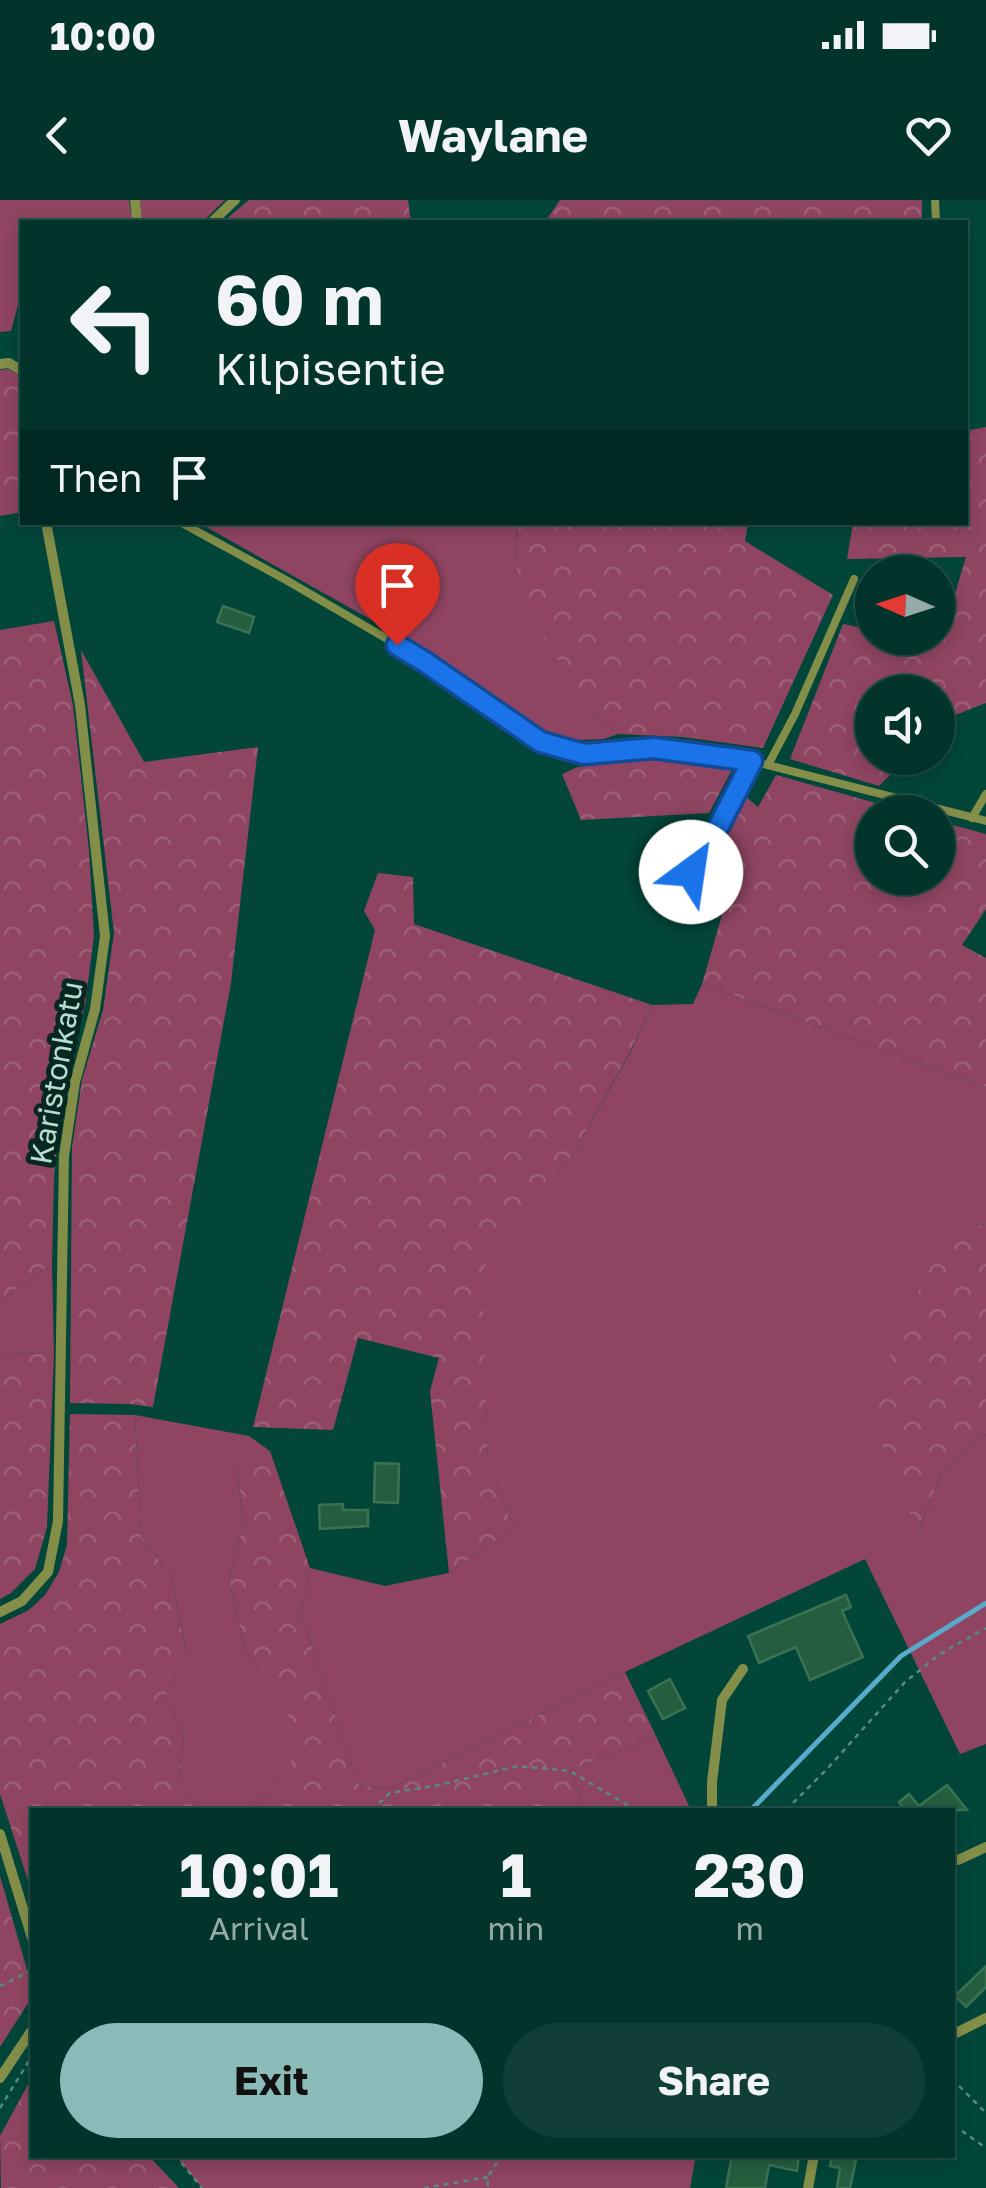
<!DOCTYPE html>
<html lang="en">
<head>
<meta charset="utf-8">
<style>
  :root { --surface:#02342c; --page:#103f38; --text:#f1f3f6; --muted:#96aaa9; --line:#234f48; --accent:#8bbbb9 }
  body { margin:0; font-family:"Golos Text",sans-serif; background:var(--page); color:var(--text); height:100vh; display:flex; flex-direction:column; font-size:38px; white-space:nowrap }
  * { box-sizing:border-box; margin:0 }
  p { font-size:32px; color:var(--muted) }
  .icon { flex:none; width:55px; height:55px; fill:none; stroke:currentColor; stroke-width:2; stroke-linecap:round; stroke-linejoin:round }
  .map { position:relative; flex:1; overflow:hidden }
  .sheet { position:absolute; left:30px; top:1608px; width:925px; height:350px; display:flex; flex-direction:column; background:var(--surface); border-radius:0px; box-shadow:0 5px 15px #0003,0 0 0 2px var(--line) }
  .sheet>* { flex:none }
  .banner { position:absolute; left:20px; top:20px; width:948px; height:305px; border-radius:0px; box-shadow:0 5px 15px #0003,0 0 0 2px var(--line); background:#02342c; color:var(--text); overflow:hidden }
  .needle { width:65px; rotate:273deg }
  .buttons { position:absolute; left:855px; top:355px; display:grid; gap:20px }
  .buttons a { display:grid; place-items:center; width:100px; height:100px; border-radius:50%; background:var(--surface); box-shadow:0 5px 15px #0003,0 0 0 2px var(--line); font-size:50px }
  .pin { position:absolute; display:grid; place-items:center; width:85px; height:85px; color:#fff; margin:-102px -42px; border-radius:50% 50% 50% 0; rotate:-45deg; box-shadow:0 0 10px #0007 }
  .pin .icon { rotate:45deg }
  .me { position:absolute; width:110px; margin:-55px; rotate:31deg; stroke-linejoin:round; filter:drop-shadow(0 0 8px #0008) }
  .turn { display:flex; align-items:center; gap:35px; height:210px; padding:0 30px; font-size:45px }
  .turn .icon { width:130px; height:130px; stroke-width:2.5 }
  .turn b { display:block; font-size:70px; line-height:85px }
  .then { display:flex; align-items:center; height:95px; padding:0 30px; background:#0003; gap:20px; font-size:38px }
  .eta { display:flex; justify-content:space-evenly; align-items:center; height:170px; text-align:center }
  .eta b { font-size:60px; font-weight:700; line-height:70px }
  .cta { display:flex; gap:20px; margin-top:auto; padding:20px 30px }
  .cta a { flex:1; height:115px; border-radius:60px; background:var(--accent); color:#111; font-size:40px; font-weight:700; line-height:115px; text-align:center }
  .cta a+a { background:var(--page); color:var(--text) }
  .status { display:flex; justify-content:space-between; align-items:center; height:70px; padding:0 50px; background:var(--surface); direction:ltr }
  .status svg { height:28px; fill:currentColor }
  header { display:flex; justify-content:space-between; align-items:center; height:130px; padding:0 30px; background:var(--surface); font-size:45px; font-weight:700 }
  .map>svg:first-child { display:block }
  .green { fill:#8f4562 }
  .forest { fill:url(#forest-crowns) }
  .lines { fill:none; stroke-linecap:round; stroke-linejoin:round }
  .stream { stroke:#59aacc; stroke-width:5 }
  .building { fill:#245e3f; stroke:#3a7352; stroke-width:2.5 }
  .path { stroke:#568c81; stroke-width:2.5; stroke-dasharray:5 5; stroke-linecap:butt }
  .service { stroke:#838e49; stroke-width:8 }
  .minor { stroke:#838e49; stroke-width:10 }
  .route-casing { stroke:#114b97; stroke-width:25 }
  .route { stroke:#1a73e8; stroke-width:18 }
  .labels { text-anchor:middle; stroke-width:10; stroke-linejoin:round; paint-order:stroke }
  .street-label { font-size:30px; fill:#b9ddd3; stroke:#072821 }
</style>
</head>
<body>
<div class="status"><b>10:00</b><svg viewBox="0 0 49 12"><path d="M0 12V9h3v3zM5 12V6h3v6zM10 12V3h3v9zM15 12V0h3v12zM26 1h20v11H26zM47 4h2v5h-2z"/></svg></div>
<header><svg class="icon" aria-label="back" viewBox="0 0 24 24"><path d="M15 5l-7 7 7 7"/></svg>Waylane<svg class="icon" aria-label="heart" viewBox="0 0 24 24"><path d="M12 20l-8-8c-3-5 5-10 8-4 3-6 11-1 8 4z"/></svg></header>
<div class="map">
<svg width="986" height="1988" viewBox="0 0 986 1988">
  <defs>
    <pattern id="forest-crowns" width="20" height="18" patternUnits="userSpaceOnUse" patternTransform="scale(2.5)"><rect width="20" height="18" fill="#8f4562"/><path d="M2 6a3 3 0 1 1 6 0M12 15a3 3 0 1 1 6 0" fill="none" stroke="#9d5f78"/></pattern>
  </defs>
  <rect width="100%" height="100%" fill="#02463a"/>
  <g class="green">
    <path d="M0,0H129L132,22H22V101L18,105L11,131L0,132Z"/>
    <path d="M140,0H225L202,22H142Z"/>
    <path d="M199,323H517L515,364L594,513L618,534L604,539L577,540L541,529L427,451Z"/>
    <path d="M702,784L986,887V1025L972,1026L919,1331L942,1272L986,1234V1544L960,1554L865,1359L625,1472L390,1589L359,1585L301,1413L310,1368L385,1386L449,1373L514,1328L488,1262L481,1070L574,953L631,851L652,805L693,804Z"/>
    <path d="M52,1064L54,1153L10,1154L0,1161V1101Z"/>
    <path d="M135,1215L249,1236L270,1251L237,1268L243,1325L229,1380L245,1448L306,1543L269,1590L246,1610H200L178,1582L184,1534L164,1500L186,1451L172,1376L141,1336Z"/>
    <path d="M656,1536L691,1610H586L570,1571Z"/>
    <path d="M175,1955H696L690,1988H202Z"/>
  </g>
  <g class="forest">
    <path d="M249,0H408L411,22H223Z"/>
    <path d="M560,0H922V22H545Z"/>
    <path d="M8,169L22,177V312L0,316V170Z"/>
    <path d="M986,227V503L945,519L938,527V492H872V558H907L879,586L790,559L843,424L872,430V438H911L940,443L966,357L847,359L853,323L965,322V231Z"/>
    <path d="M517,323H748L745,341L833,395L763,548L683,537L618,534L594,513L545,441L515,364Z"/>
    <path d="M54,421L73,505L89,650L94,736L85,805L63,884L54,976L52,1064L0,1101V430Z"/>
    <path d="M81,450L144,562L258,547L231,783L153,1207L130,1204L70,1203L72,947L82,880L103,810L114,733Z"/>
    <path d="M661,556L734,566L709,613L581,620L562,574L578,567Z"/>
    <path d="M776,575L908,612H872V678H938V621L986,634V709L962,745L986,758V887L702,784L724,708L708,673L746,597L758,607Z"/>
    <path d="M378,673L413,677L414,724L652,805L631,850L574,953L482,1070L488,1261L514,1328L449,1373L430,1191L439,1158L358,1138L333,1230L253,1227L375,730L364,711Z"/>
    <path d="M986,1025V1234L942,1272L918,1333L868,1210L899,1132L936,1055L972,1026Z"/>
    <path d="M54,1153L47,1327L35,1369L11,1393L0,1399V1161L10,1154Z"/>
    <path d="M70,1214L135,1215L141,1336L172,1376L186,1452L164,1500L184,1534L178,1581L200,1610H32V1693L0,1594V1424L29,1410L45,1395L59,1372L67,1345Z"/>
    <path d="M270,1251L310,1368L301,1413L359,1585L390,1589L625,1472L656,1536L570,1571L586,1610H246L269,1590L305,1543L245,1448L229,1380L243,1325L237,1267Z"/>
    <path d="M0,1676L32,1787V1797L0,1847Z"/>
    <path d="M32,1877V1955H148L179,1988H1L0,1936Z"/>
  </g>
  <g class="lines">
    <path class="stream" d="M751,1610L901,1456L986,1403"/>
  </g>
  <g class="building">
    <path d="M223,406L254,417L249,433L217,422Z"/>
    <path d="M375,1263L399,1264L398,1303L374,1302Z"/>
    <path d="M343,1304V1310H368V1326L320,1329L319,1305Z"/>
    <path d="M846,1395L851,1407L842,1411L863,1457L810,1480L796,1447L759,1463L748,1436Z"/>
    <path d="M670,1479L685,1508L663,1519L648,1491Z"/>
    <path d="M947,1585L967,1610H905L899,1602L909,1594L919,1606Z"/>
    <path d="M986,1766V1787L966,1807L955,1796Z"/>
    <path d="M732,1955H799L797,1971L769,1965L765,1988H726Z"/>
    <path d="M832,1955H857L850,1988H837L840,1968L830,1966Z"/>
  </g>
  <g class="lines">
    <g class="path">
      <path d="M372,1610L390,1593L439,1585L518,1566L570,1571L629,1606L644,1610"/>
      <path d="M786,1610L827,1569L905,1482L940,1454L986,1428"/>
      <path d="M0,1786L32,1770"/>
      <path d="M952,1879L986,1913"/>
      <path d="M0,1908L32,1856"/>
      <path d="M962,1931L986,1948"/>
      <path d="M175,1955L202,1988"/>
      <path d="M489,1975L496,1964L505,1955"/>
      <path d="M424,1988L489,1977L487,1988"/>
    </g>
    <g class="service">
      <path d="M935,0L936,22"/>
      <path d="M180,322L286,380L425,461L541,542L584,555L654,548L752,561L986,621"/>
      <path d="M768,565L795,514L854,379"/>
      <path d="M972,618L986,594"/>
      <path d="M691,672L720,624L752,561"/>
    </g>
    <g class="minor">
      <path d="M135,0L137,22"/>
      <path d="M212,22L235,0"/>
      <path d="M0,164L9,163L22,171"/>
      <path d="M0,1412L22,1401L48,1372L58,1321L64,956L75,882L95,809L105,736L80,505L46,322"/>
      <path d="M712,1610V1582L722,1500L743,1469"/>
      <path d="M0,1634L32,1738"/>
      <path d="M952,1658L958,1660L986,1647"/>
      <path d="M952,1835L986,1818"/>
      <path d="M0,1878L32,1830"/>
      <path d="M808,1988L814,1955"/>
    </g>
  </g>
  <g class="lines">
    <defs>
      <path id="route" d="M397,445L425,462L541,542L584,554L654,548L752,561L720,624L691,672"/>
    </defs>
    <use href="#route" class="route-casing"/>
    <use href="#route" class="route"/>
  </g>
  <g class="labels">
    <g class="street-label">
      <text transform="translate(57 873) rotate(-80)" y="10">Karistonkatu</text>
    </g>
  </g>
</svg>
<div class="buttons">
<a><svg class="needle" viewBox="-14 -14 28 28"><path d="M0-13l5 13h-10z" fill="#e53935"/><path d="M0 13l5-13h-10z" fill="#96aaa9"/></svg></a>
<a><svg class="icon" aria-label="sound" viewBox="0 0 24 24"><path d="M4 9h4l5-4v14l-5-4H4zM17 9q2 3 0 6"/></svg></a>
<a><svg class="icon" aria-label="search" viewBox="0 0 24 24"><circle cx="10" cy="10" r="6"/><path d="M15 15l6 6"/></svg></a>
</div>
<div class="pin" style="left:397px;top:445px;background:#d93025"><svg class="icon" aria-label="arrive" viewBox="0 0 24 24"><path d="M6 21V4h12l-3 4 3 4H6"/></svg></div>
<svg class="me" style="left:691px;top:672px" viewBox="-20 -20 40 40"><circle r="19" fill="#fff"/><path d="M0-13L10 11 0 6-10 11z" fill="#1a73e8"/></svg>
<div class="banner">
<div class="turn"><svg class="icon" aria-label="left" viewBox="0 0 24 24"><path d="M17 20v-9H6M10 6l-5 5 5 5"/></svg><div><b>60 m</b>Kilpisentie</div></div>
<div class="then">Then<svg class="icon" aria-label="arrive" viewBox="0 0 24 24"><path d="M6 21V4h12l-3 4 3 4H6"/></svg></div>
</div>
<section class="sheet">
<div class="eta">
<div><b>10:01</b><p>Arrival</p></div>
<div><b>1</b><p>min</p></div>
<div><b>230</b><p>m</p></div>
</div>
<div class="cta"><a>Exit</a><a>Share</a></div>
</section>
</div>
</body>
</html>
